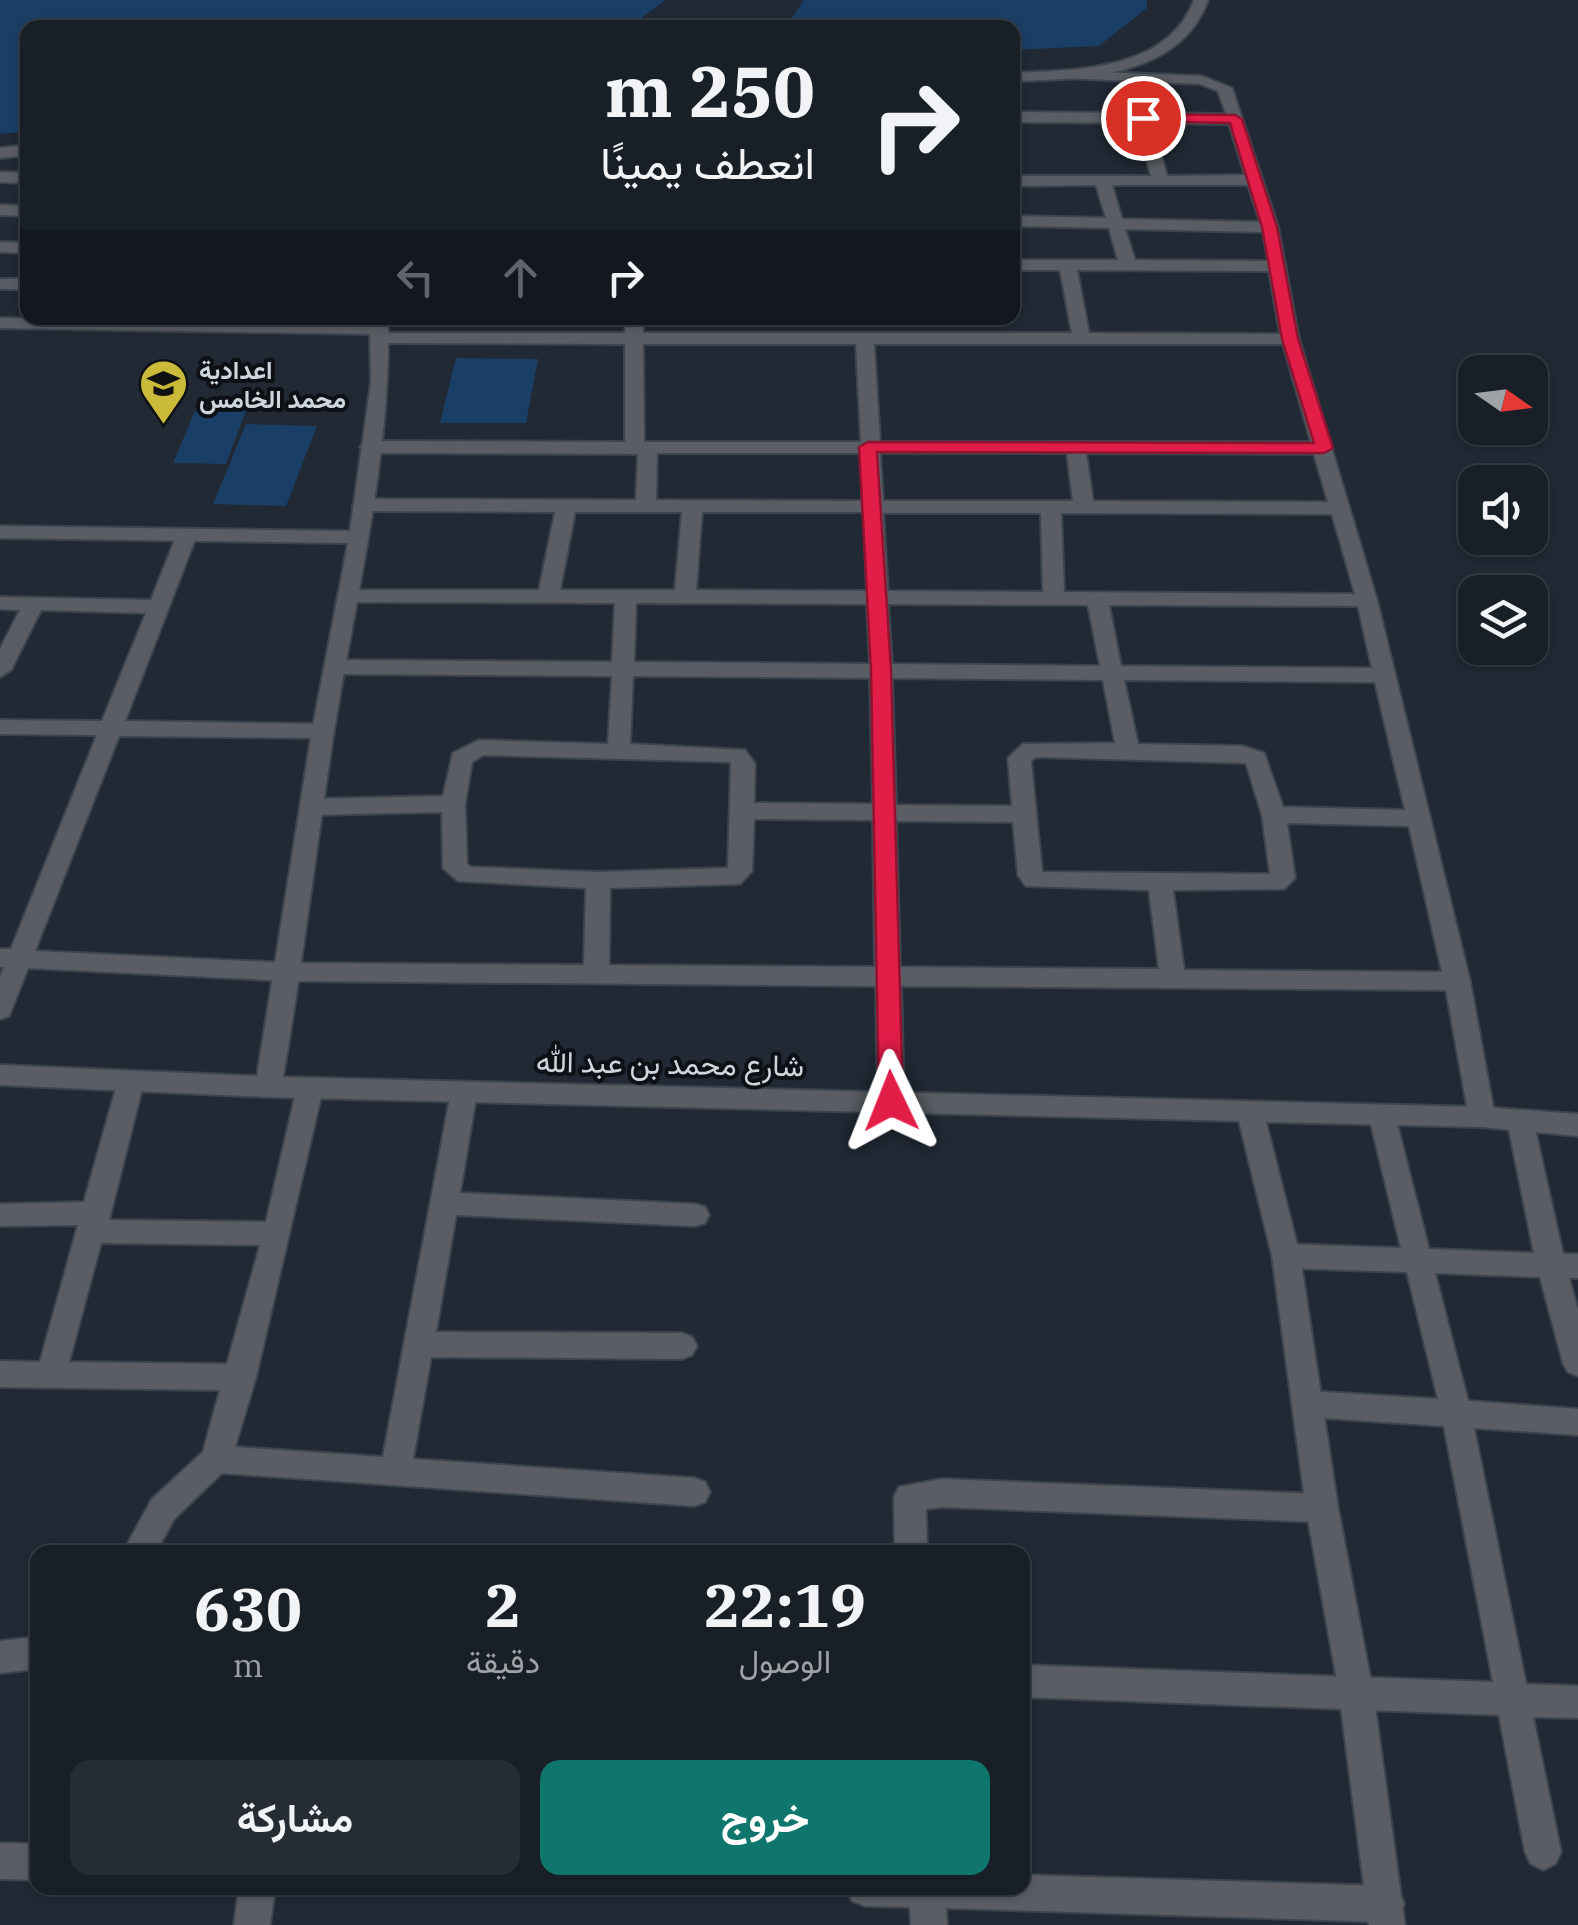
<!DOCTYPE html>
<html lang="ar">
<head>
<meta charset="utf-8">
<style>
  :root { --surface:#181f27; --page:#252c33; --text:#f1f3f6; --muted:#9fa2a7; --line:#363d44; --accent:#0f766e }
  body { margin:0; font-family:"IBM Plex Serif",Vazirmatn,serif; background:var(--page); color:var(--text); direction:rtl; height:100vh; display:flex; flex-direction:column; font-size:38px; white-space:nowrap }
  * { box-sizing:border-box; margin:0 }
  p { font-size:32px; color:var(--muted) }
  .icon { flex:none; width:55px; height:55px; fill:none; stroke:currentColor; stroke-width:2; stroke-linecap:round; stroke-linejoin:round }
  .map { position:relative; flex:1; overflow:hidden; direction:ltr }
  .drawer { position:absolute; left:30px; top:1545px; width:1000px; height:350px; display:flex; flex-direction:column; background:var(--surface); border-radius:20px; box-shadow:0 2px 8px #0004,0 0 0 2px var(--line); direction:rtl }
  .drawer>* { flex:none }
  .banner { position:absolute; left:20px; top:20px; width:1000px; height:305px; border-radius:20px; box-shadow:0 2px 8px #0004,0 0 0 2px var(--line); direction:rtl; background:#181f27; color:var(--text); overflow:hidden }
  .needle { width:65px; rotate:104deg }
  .controls { position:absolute; left:1458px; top:355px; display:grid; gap:20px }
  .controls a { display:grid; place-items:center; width:90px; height:90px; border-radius:20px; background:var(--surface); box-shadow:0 2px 8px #0004,0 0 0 2px var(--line); font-size:50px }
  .pin { position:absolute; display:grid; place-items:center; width:85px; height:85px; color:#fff; margin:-42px; border:5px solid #fff; border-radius:50%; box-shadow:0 2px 10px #0007 }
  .me { position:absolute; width:110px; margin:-55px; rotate:358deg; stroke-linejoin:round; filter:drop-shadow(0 0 8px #0008) }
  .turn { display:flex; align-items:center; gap:35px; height:210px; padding:0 40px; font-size:45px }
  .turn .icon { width:130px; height:130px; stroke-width:2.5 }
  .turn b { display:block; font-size:70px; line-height:85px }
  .lanes { display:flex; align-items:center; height:95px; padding:0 40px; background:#0003; justify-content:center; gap:50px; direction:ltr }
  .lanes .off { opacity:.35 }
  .eta { display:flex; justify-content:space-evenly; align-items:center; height:170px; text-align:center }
  .eta b { font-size:60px; font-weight:700; line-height:70px }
  .action { display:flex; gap:20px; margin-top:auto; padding:20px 40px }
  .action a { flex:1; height:115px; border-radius:20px; background:var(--accent); color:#fff; font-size:40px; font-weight:700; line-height:115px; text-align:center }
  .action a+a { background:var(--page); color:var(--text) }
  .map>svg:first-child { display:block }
  .green { fill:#1a3f66 }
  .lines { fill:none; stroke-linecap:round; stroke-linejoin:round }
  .minor-casing { stroke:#3c454f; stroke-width:4 }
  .tertiary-casing { stroke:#3c454f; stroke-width:4 }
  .minor { fill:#5a5e64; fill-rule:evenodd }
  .tertiary { fill:#5a5e64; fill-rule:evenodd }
  .route { fill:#e11d48; stroke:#92132f; stroke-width:2.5 }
  .labels { text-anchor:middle; stroke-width:8; stroke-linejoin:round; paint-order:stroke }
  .far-poi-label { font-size:25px; font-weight:bold; fill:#cfd5dc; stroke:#0d1116; text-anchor:start }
  .street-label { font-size:30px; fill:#cfd5dc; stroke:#0d1116 }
</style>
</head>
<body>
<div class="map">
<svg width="1578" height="1925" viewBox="0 0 1578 1925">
  <rect width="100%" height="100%" fill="#202934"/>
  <g class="green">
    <path d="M0,0H666L638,20L658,28H28L27,131L0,134Z"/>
    <path d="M804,0H1147V8L1099,46L1013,50L1012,28L786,27Z"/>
    <path d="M456,358L538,359L526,423H440Z"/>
    <path d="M195,411H246L226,464L173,463Z"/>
    <path d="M246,424L317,426L286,506L213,504Z"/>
  </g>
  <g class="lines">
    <defs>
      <g id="minor">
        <path d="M1070,71L1202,76L1232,88L1278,227L1299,339L1377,600L1470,981L1495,1117L1491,1124H1473L1469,1117L1446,990L901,986L904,1101L900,1108H882L878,1101L876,986L289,981L28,968L9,1016L0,1019V977L4,967H0V949H11L97,735L0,734V720L102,721L146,613L41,610L11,670L0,677V649L20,610L0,609V597L151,600L176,537L186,531L196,537L125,721L323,724L334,731L323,738L119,736L35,951L289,963L584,965L586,888L458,881L443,868L442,812L313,815L301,807L313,799L443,796L453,753L479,740L608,744L612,676L337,674L326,667L337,660L612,662L615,603L348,602L338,596L348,590H539L555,512L363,511L353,505L363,499L636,500L638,454L370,453L360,447L370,441L625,442V344L380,343L371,338L380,333H625L626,318H642L643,333H1072L1060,270H1012V260H1118L1109,228L1012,226V216L1106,218L1096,185L1012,186V176H1151L1137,123L1012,122V112L1226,114L1218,91L1200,84L1065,78V72ZM1152,123L1229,124L1245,175L1167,176ZM1112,185H1248L1260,222L1122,219ZM1125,229L1263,232L1268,261L1135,260ZM1077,270L1269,271L1280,334L1089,333ZM643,344H856L861,442H644ZM874,344H1283L1311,442H880ZM657,453H861L863,501L656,500ZM880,453H1067L1073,501H883ZM1086,453L1314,454L1328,502L1093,501ZM575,512H682L675,590H560ZM702,512H864L867,591L696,590ZM883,513H1041L1043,592L888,591ZM1061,513L1332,514L1355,594L1064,592ZM636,603L867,604L870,664L634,662ZM888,604L1088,605L1100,666L892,664ZM1109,605L1358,606L1372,668L1121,666ZM633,676L870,678L873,804L754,803L755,764L745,750L630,744ZM892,678L1103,680L1115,743L1023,744L1008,758L1012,806L896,805ZM1124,680L1375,682L1405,810L1283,807L1264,753L1242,746L1138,744ZM483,755L731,762L728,868L598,872L471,867L467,864L465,804L472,762ZM1036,757L1246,763L1262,815L1270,874L1042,872L1031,761ZM754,819L873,820L875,967L609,965L610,888L740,884L752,871ZM896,821L1013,822L1018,875L1026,886L1149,890L1159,969L900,967ZM1287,823L1409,826L1442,972L1184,970L1173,890L1284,889L1295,878Z"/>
        <path d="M0,172L28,173V183L0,182Z"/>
        <path d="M0,205L28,206V216L0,215Z"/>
        <path d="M0,242L28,243V253L0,252Z"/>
        <rect x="0" y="279" width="28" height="10"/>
        <path d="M131,1071L140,1074L144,1081L109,1220L266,1222L297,1088L301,1081H319L323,1088L256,1377L235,1447L383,1457L451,1092L455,1085H473L477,1092L460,1193L695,1204L705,1207L709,1215L705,1223L695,1226L456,1215L436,1332L682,1333L692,1337L697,1346L692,1355L682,1359L431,1357L413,1459L694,1478L705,1482L710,1492L705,1502L694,1506L222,1473L174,1519L156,1552H123L152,1499L203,1452L220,1390L0,1387V1361L40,1362L78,1225L0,1226V1204L84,1202L118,1081L122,1074ZM101,1243L260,1245L227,1364L69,1362Z"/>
        <path d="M1382,1106L1391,1109L1395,1116L1429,1249L1534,1253L1507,1120L1511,1113H1529L1533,1120L1563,1254H1578V1278H1569L1578,1310V1376L1568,1372L1563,1363L1540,1277L1435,1273L1468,1401L1578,1409V1435L1474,1428L1526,1684L1578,1686V1718L1533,1717L1561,1852L1555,1864L1543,1870L1531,1864L1525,1852L1499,1715L1022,1697V1665L1493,1682L1444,1426L1308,1417L1297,1413L1293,1404L1297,1395L1308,1391L1438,1399L1407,1272L1286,1268L1276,1264L1272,1256L1276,1248L1286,1244L1401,1248L1369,1116L1373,1109Z"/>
        <path d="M942,1479L1322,1494L1333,1498L1338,1508L1333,1518L1322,1522L942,1507L926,1509L927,1552H895L894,1497L899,1487Z"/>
        <path d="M38,1637V1669L0,1673V1641Z"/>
        <path d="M0,1843L38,1844V1880L0,1879Z"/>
        <path d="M1022,1875L1386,1886L1399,1891L1404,1904L1399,1917L1386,1922L946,1908L947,1925H911L910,1907L865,1906L852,1901L847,1888H1022Z"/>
        <path d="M239,1888H275L270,1925H234Z"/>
      </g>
      <g id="tertiary">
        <path d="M1194,0H1208C1180,78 1083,79 1012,81V73C1077,70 1168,71 1194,0Z"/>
        <path d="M28,145V155L0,158V148Z"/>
        <path d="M0,318L370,324L371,318H388C391,458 356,594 334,731C316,847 303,962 283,1077L1482,1107L1578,1114V1136L1482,1127L1266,1122L1300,1256L1338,1508L1373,1692L1405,1925H1369L1339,1692L1306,1508L1272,1256L1239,1121L268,1097L0,1085V1065L257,1076L312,731L348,543L0,538V526L350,531L371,382L370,334L0,328Z"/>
      </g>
    </defs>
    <use href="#minor" class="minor-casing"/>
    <use href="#tertiary" class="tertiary-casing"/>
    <use href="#minor" class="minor"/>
    <use href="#tertiary" class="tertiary"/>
  </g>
  <path class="route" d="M1143,114L1235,115L1242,119L1277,227L1298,339L1333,448L1324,453L877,452L891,670L903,1101L891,1110L879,1101L871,670L859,447L868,442L1314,443L1282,339L1262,227L1230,123L1138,121Z"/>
  <defs>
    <symbol id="school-pin" viewBox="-11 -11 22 30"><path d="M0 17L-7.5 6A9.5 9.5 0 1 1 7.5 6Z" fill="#cbba39" stroke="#0d1116"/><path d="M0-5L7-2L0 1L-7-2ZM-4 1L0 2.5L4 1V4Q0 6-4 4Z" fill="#111"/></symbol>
  </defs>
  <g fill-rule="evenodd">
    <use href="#school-pin" x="136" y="356" width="55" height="75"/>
  </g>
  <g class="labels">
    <g class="far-poi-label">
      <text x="199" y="379">اعدادية<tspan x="199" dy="29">محمد الخامس</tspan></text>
    </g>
    <g class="street-label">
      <text transform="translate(670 1064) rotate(1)" y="10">شارع محمد بن عبد الله</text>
    </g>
  </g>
</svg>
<div class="controls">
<a><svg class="needle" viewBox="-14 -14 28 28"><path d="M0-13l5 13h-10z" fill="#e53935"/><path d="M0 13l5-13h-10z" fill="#9fa2a7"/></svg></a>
<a><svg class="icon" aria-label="sound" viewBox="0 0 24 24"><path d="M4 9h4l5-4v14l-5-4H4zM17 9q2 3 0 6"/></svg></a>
<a><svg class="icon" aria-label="layers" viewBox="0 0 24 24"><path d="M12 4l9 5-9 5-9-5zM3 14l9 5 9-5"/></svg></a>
</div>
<div class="pin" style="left:1143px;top:118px;background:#d93025"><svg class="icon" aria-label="arrive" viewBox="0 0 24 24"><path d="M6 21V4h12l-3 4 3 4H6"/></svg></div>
<svg class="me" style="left:891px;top:1101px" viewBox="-20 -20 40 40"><path d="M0-17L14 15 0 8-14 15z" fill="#e11d48" stroke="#fff" stroke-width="4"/></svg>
<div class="banner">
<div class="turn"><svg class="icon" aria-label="right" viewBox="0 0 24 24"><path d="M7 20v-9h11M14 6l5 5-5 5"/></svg><div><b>250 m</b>انعطف يمينًا</div></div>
<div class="lanes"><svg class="icon off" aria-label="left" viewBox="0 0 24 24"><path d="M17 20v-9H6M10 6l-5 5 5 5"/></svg><svg class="icon off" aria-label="ahead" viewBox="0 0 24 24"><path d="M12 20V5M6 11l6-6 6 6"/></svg><svg class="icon" aria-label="right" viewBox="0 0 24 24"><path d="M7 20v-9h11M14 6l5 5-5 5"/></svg></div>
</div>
<section class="drawer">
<div class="eta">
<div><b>22:19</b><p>الوصول</p></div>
<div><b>2</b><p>دقيقة</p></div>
<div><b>630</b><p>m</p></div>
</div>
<div class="action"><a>خروج</a><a>مشاركة</a></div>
</section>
</div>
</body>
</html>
